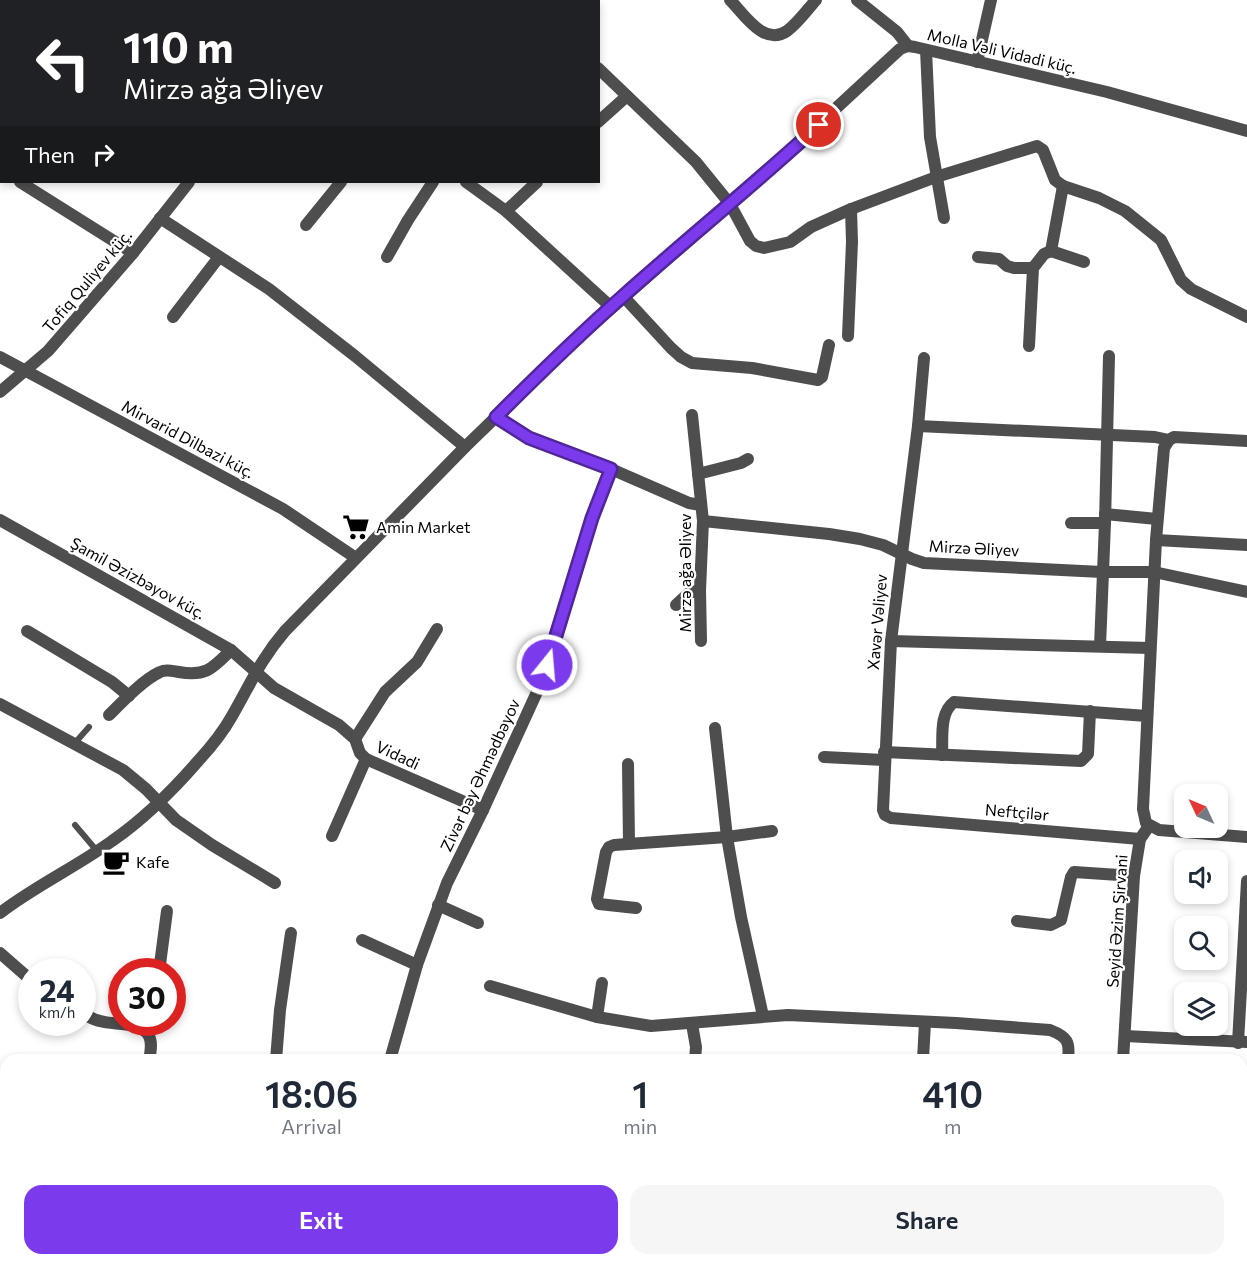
<!DOCTYPE html>
<html lang="en">
<head>
<meta charset="utf-8">
<style>
  :root { --surface:#fff; --page:#f6f6f7; --text:#1f2937; --muted:#747a83; --accent:#7c3aed }
  body { margin:0; font-family:Commissioner,sans-serif; background:var(--page); color:var(--text); height:100vh; display:flex; flex-direction:column; font-size:22px; white-space:nowrap }
  * { box-sizing:border-box; margin:0 }
  p { font-size:20px; color:var(--muted) }
  .icon { flex:none; width:33px; height:33px; fill:none; stroke:currentColor; stroke-width:2; stroke-linecap:round; stroke-linejoin:round }
  .map { position:relative; flex:1; overflow:hidden }
  .panel { position:absolute; left:0px; top:1054px; width:1248px; height:212px; display:flex; flex-direction:column; background:var(--surface); border-radius:18px 18px 0 0; box-shadow:0 3px 9px #0003 }
  .panel>* { flex:none }
  .guide { position:absolute; left:0px; top:0px; width:600px; height:183px; box-shadow:0 3px 9px #0003; background:#202124; color:#fff; overflow:hidden }
  .needle { width:39px; rotate:314deg }
  .fabs { position:absolute; left:1174px; top:784px; display:grid; gap:12px }
  .fabs a { display:grid; place-items:center; width:54px; height:54px; border-radius:12px; background:var(--surface); box-shadow:0 3px 9px #0003; font-size:30px }
  .speed { position:absolute; left:18px; top:958px; display:flex; gap:12px; font-size:30px; font-weight:700; text-align:center }
  .speed>* { display:grid; place-content:center; width:78px; height:78px; border-radius:50%; background:var(--surface); box-shadow:0 3px 9px #0003; line-height:1 }
  .speed small { font-size:15px; font-weight:400 }
  .speed .limit { border:9px solid #d22; background:#fff; color:#111 }
  .pin { position:absolute; display:grid; place-items:center; width:51px; height:51px; color:#fff; margin:-26px; border:3px solid #fff; border-radius:50%; box-shadow:0 2px 6px #0007 }
  .me { position:absolute; width:66px; margin:-33px; rotate:17deg; stroke-linejoin:round; filter:drop-shadow(0 0 4px #0008) }
  .turn { display:flex; align-items:center; gap:21px; height:126px; padding:0 24px; font-size:27px }
  .turn .icon { width:78px; height:78px; stroke-width:2.5 }
  .turn b { display:block; font-size:42px; line-height:51px }
  .then { display:flex; align-items:center; height:57px; padding:0 24px; background:#0003; gap:12px; font-size:22px }
  .eta { display:flex; justify-content:space-evenly; align-items:center; height:102px; text-align:center }
  .eta b { font-size:36px; font-weight:600; line-height:42px }
  .action { display:flex; gap:12px; margin-top:auto; padding:12px 24px }
  .action a { flex:1; height:69px; border-radius:18px; background:var(--accent); color:#fff; font-size:24px; font-weight:600; line-height:69px; text-align:center }
  .action a+a { background:var(--page); color:var(--text) }
  .map>svg:first-child { display:block }
  .lines { fill:none; stroke-linecap:round; stroke-linejoin:round }
  .service { stroke:#4e4e4e; stroke-width:6 }
  .minor { stroke:#4e4e4e; stroke-width:12 }
  .tertiary { stroke:#4e4e4e; stroke-width:12 }
  .route-casing { stroke:#51269a; stroke-width:15 }
  .route { stroke:#7c3aed; stroke-width:10 }
  .labels { text-anchor:middle; stroke-width:4.5; stroke-linejoin:round; paint-order:stroke }
  .street-label { font-size:16px; fill:#000; stroke:#fff }
  .poi-label { font-size:16px; fill:#000; stroke:#fff; text-anchor:start }
</style>
</head>
<body>
<div class="map">
<svg width="1247" height="1265" viewBox="0 0 1247 1265">
  <rect width="100%" height="100%" fill="#fff"/>
  <g class="lines">
    <g class="service">
      <path d="M74,744L89,727"/>
      <path d="M75,825L97,851"/>
    </g>
    <g class="minor">
      <path d="M147,0L150,2"/>
      <path d="M322,0L324,2"/>
      <path d="M528,0L530,2"/>
      <path d="M730,0C744,14 764,47 787,31C798,23 807,10 816,0"/>
      <path d="M857,0L897,32L908,46"/>
      <path d="M341,2L343,0"/>
      <path d="M0,43L2,41"/>
      <path d="M926,50L930,137L944,218"/>
      <path d="M977,62L991,0"/>
      <path d="M0,63H2"/>
      <path d="M598,68L696,162L730,204L750,241L756,246L764,248L790,242L811,227L851,209L936,177L1037,146L1043,150L1055,180L1063,186L1099,198L1125,211L1161,240L1181,280L1191,289L1247,317"/>
      <path d="M598,122L627,96"/>
      <path d="M0,169L2,170"/>
      <path d="M20,182L133,253"/>
      <path d="M466,182L506,211L611,307"/>
      <path d="M1063,186L1051,251L1084,262"/>
      <path d="M506,211L537,182"/>
      <path d="M160,218L269,289L355,356L465,447"/>
      <path d="M306,225L341,182"/>
      <path d="M387,257L408,220L433,182"/>
      <path d="M978,257L999,259L1007,266L1014,268H1033"/>
      <path d="M623,296L671,348L681,357L692,363L752,368L818,380L822,377L829,345"/>
      <path d="M173,317L219,257"/>
      <path d="M848,336L852,242L851,209"/>
      <path d="M1029,346L1033,268L1044,254L1051,251"/>
      <path d="M0,357L283,509L356,558"/>
      <path d="M924,358L918,426L891,641L883,810L885,815L891,818L1140,839"/>
      <path d="M0,392L48,351L133,253L189,182"/>
      <path d="M692,415L703,521L700,590L701,641"/>
      <path d="M496,417L529,438L611,469L689,503L701,505"/>
      <path d="M918,426L1155,437L1169,440"/>
      <path d="M698,474L741,463L748,459"/>
      <path d="M1105,514L1157,519"/>
      <path d="M0,520L231,650L274,688L339,725L355,739L360,753L366,759L483,810"/>
      <path d="M703,521L829,534L860,539L883,545L912,559L924,563L1102,572H1154"/>
      <path d="M1071,523H1105"/>
      <path d="M1156,540L1247,545"/>
      <path d="M676,605L689,593L700,590"/>
      <path d="M27,631L112,682L129,696"/>
      <path d="M891,641L1150,648"/>
      <path d="M1100,646L1105,523L1109,356"/>
      <path d="M0,704L123,770L146,789L176,820L212,845L275,883"/>
      <path d="M109,715C123,701 143,680 160,672C166,669 172,671 179,672C206,677 213,668 231,650"/>
      <path d="M715,728L727,837L741,917L763,1016"/>
      <path d="M355,739L385,692L417,662L437,629"/>
      <path d="M884,752L1081,761L1088,754L1090,711"/>
      <path d="M942,755C943,738 939,713 954,702L1147,716"/>
      <path d="M824,757L884,760"/>
      <path d="M628,764L629,844"/>
      <path d="M332,836L366,759"/>
      <path d="M438,905L478,923"/>
      <path d="M636,908L599,904L597,899L606,852L609,847L614,845L727,837L772,831"/>
      <path d="M0,913C35,886 76,867 112,841C144,819 173,790 199,760C211,747 223,732 232,716C250,685 260,660 285,631L465,447L572,343L792,149L900,49L908,46L915,47L1107,92L1247,131"/>
      <path d="M1017,921L1051,925L1061,920L1071,877L1074,872L1134,876"/>
      <path d="M362,940L417,965"/>
      <path d="M0,953L32,981"/>
      <path d="M159,972L167,911"/>
      <path d="M490,986L597,1017L651,1026L788,1015L956,1023L1050,1030C1068,1037 1070,1042 1068,1060"/>
      <path d="M82,1014C88,1016 94,1020 100,1021C113,1025 137,1022 147,1033C153,1040 151,1051 149,1060"/>
      <path d="M597,1017L602,983"/>
      <path d="M692,1024L696,1047L695,1060"/>
      <path d="M1125,1036L1247,1042"/>
      <path d="M1238,1043L1247,881"/>
      <path d="M276,1060L280,1010L291,933"/>
      <path d="M390,1060L417,965L447,883L483,810L542,681L592,518L611,469"/>
      <path d="M923,1060L925,1022"/>
      <path d="M1123,1060L1134,876L1140,839L1149,826"/>
      <path d="M1242,1201H1247"/>
      <path d="M1,1243L6,1236"/>
      <path d="M293,1260L325,1265"/>
      <path d="M110,1265L111,1260"/>
      <path d="M254,1265V1260"/>
      <path d="M679,1265L680,1260"/>
      <path d="M992,1265V1260"/>
      <path d="M1050,1265V1260"/>
      <path d="M1111,1265V1260"/>
    </g>
    <g class="tertiary">
      <path d="M1247,441L1174,437L1169,440L1164,448L1156,540L1143,809L1146,823L1159,830L1247,837"/>
      <path d="M1154,572L1247,592"/>
    </g>
  </g>
  <g class="lines">
    <defs>
      <path id="route" d="M547,665L592,518L611,469L529,438L496,417C537,376 579,335 622,297C687,239 755,184 819,125"/>
    </defs>
    <use href="#route" class="route-casing"/>
    <use href="#route" class="route"/>
  </g>
  <defs>
    <symbol id="supermarket-bare" viewBox="-9 -9 18 18"><path d="M-6-5.5h2.5l.6 2H6L4.5 2H-2.5L-4.4-4H-6ZM-1.5 3.2a1.3 1.3 0 1 0 .1 0ZM3 3.2a1.3 1.3 0 1 0 .1 0Z" fill="#000" stroke="#fff" stroke-width="2.5" paint-order="stroke"/></symbol>
    <symbol id="cafe-bare" viewBox="-9 -9 18 18"><path d="M-5.5-4.5H6V0H3Q3 3.5 0 3.5H-2.5Q-5.5 3.5-5.5 0ZM3-3.2v2h1.7v-2ZM-6 4.5H4V6H-6Z" fill="#000" stroke="#fff" stroke-width="2.5" paint-order="stroke"/></symbol>
  </defs>
  <g fill-rule="evenodd">
    <use href="#supermarket-bare" x="337" y="508" width="38" height="38"/>
    <use href="#cafe-bare" x="97" y="843" width="38" height="38"/>
  </g>
  <g class="labels">
    <g class="street-label">
      <text transform="translate(1002 51) rotate(13)" y="6">Molla Vəli Vidadi küç.</text>
      <text transform="translate(87 281) rotate(-50)" y="6">Tofiq Quliyev küç.</text>
      <text transform="translate(188 439) rotate(28)" y="6">Mirvarid Dilbazi küç.</text>
      <text transform="translate(974 548) rotate(3)" y="6">Mirzə Əliyev</text>
      <text transform="translate(685 573) rotate(-90)" y="6">Mirzə ağa Əliyev</text>
      <text transform="translate(138 578) rotate(29)" y="6">Şamil Əzizbəyov küç.</text>
      <text transform="translate(877 622) rotate(-85)" y="6">Xavər Vəliyev</text>
      <text transform="translate(398 755) rotate(25)" y="6">Vidadi</text>
      <text transform="translate(480 775) rotate(-65)" y="6">Zivər bəy Əhmədbəyov</text>
      <text transform="translate(1017 812) rotate(5)" y="6">Neftçilər</text>
      <text transform="translate(1117 921) rotate(-86)" y="6">Seyid Əzim Şirvani</text>
    </g>
    <g class="poi-label">
      <text x="376" y="533">Amin Market</text>
      <text x="136" y="868">Kafe</text>
    </g>
  </g>
</svg>
<div class="fabs">
<a><svg class="needle" viewBox="-14 -14 28 28"><path d="M0-13l5 13h-10z" fill="#e53935"/><path d="M0 13l5-13h-10z" fill="#747a83"/></svg></a>
<a><svg class="icon" aria-label="sound" viewBox="0 0 24 24"><path d="M4 9h4l5-4v14l-5-4H4zM17 9q2 3 0 6"/></svg></a>
<a><svg class="icon" aria-label="search" viewBox="0 0 24 24"><circle cx="10" cy="10" r="6"/><path d="M15 15l6 6"/></svg></a>
<a><svg class="icon" aria-label="layers" viewBox="0 0 24 24"><path d="M12 4l9 5-9 5-9-5zM3 14l9 5 9-5"/></svg></a>
</div>
<div class="speed"><div>24<small>km/h</small></div><div class="limit">30</div></div>
<div class="pin" style="left:819px;top:125px;background:#d93025"><svg class="icon" aria-label="arrive" viewBox="0 0 24 24"><path d="M6 21V4h12l-3 4 3 4H6"/></svg></div>
<svg class="me" style="left:547px;top:665px" viewBox="-20 -20 40 40"><circle r="17" fill="#7c3aed" stroke="#fff" stroke-width="3"/><path d="M0-11L8 9 0 5-8 9z" fill="#fff"/></svg>
<div class="guide">
<div class="turn"><svg class="icon" aria-label="left" viewBox="0 0 24 24"><path d="M17 20v-9H6M10 6l-5 5 5 5"/></svg><div><b>110 m</b>Mirzə ağa Əliyev</div></div>
<div class="then">Then<svg class="icon" aria-label="right" viewBox="0 0 24 24"><path d="M7 20v-9h11M14 6l5 5-5 5"/></svg></div>
</div>
<section class="panel">
<div class="eta">
<div><b>18:06</b><p>Arrival</p></div>
<div><b>1</b><p>min</p></div>
<div><b>410</b><p>m</p></div>
</div>
<div class="action"><a>Exit</a><a>Share</a></div>
</section>
</div>
</body>
</html>
